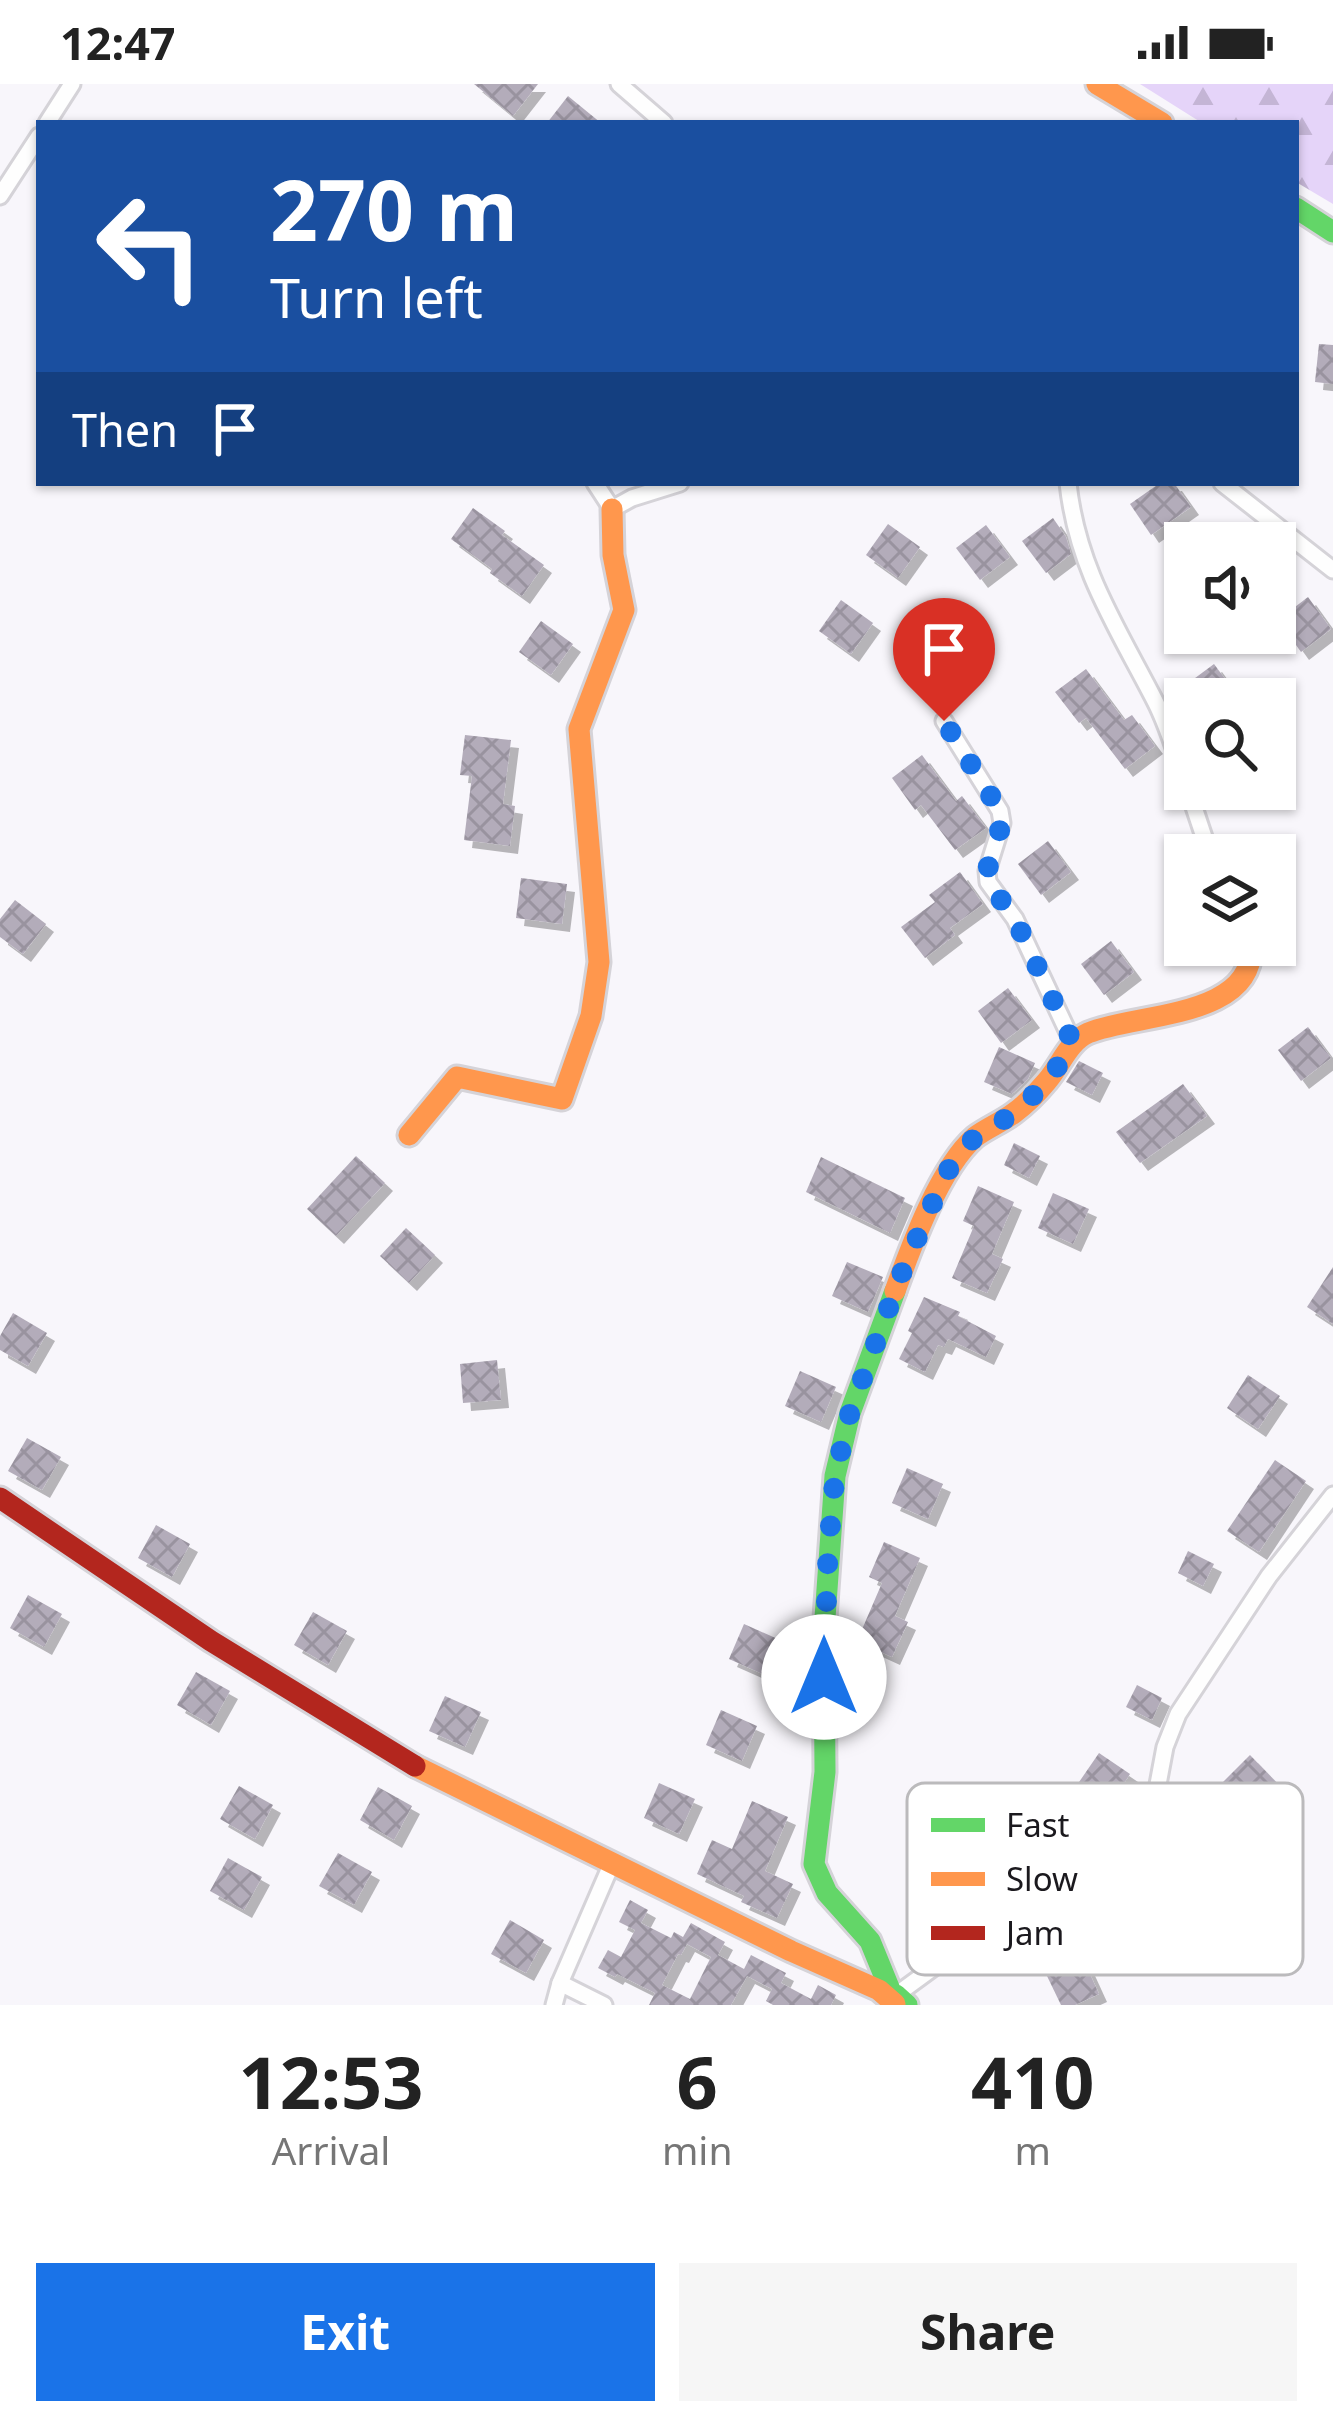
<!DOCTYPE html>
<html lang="en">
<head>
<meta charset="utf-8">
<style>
  :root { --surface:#fff; --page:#f6f6f6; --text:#222; --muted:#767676; --accent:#1a73e8 }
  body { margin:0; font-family:"Noto Sans",sans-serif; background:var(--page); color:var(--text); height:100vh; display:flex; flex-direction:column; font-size:45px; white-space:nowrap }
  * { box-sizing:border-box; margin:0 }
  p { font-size:39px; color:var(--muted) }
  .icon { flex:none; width:66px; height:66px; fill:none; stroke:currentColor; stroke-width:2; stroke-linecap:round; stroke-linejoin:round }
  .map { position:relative; height:1921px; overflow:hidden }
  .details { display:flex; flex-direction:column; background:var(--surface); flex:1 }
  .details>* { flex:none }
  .top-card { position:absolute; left:36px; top:36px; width:1263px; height:366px; border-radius:0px; box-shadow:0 3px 9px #0004; background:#1a4fa0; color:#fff; overflow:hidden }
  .fabs { position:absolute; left:1164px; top:438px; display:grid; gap:24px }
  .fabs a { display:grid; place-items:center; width:132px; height:132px; border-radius:0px; background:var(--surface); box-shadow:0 3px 9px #0004; font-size:60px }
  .pin { position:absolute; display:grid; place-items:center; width:102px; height:102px; color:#fff; margin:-123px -51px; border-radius:50% 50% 50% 0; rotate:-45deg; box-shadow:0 0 12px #0007 }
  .pin .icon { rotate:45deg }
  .me { position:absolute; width:132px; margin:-66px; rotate:0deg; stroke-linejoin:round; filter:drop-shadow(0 0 9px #0008) }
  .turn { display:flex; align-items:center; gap:42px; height:252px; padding:0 36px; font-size:54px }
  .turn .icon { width:156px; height:156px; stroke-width:2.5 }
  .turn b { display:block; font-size:84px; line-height:102px }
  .then { display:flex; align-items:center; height:114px; padding:0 36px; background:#0003; gap:24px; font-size:45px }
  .eta { display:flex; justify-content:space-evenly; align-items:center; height:204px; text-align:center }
  .eta b { font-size:72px; font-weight:700; line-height:84px }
  .cta { display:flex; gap:24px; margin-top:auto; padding:24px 36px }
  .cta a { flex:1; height:138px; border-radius:0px; background:var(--accent); color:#fff; font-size:48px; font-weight:700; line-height:138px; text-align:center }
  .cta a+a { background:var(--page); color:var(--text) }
  .status { display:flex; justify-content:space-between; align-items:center; height:84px; padding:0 60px; background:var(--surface); direction:ltr }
  .status svg { height:33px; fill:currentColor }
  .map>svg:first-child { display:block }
  .forest { fill:url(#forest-firs) }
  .building { fill:url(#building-cross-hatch); fill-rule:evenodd; filter:url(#shadow) }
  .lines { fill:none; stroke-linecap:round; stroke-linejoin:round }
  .street-casing { stroke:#d5d3d8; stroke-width:21 }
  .fast-casing { stroke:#d5d3d8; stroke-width:27 }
  .slow-casing { stroke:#d5d3d8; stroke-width:27 }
  .jam-casing { stroke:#d5d3d8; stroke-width:27 }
  .street { stroke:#fefefe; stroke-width:15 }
  .fast { stroke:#63d668; stroke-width:21 }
  .slow { stroke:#ff974d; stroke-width:21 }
  .jam { stroke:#b3261e; stroke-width:21 }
  .route { stroke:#1a73e8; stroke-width:21; stroke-dasharray:0 37.8 }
  .key { fill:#fff; stroke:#bbbabc; stroke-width:3 }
  .key-label { font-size:33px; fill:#1b191e }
</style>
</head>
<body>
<div class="status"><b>12:47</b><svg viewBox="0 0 49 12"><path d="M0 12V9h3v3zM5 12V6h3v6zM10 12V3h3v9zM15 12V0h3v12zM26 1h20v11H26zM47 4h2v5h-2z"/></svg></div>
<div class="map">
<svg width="1333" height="1921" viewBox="0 0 1333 1921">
  <defs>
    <pattern id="forest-firs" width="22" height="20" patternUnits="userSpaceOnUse" patternTransform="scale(3)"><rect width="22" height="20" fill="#e5d4f9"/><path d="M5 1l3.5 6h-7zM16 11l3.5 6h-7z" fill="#c4b5d5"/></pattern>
    <pattern id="building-cross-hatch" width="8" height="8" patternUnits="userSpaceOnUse" patternTransform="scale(3)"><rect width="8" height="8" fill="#b3acba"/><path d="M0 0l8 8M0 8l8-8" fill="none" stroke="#99939f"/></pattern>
    <filter id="shadow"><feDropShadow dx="8" dy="8" stdDeviation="0" flood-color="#0004"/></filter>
  </defs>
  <rect width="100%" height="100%" fill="#f8f6fb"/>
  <path class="forest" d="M1140,0H1333V120L1296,98V39H1202Z"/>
  <g class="building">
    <path d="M474,0H538L513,32Z"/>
    <path d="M568,12L601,39H547Z"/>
    <path d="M1319,260L1333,261V300L1315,298Z"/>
    <path d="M1160,399H1174L1191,423L1151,451L1130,420Z"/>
    <path d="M473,424L505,447L502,451L544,481L522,512L490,489L492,485L451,455Z"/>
    <path d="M1053,434L1066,453L1071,470L1046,489L1022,457Z"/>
    <path d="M888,440L920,463L898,494L866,471Z"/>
    <path d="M986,441L1010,473L980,496L956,464Z"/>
    <path d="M1308,513L1331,545L1301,568L1278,536Z"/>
    <path d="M841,516L873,539L851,570L819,547Z"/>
    <path d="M962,528L986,559L955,582L932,551Z"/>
    <path d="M541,537L573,560L551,591L519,568Z"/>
    <path d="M1214,580L1240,615H1192L1183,603Z"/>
    <path d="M1086,585L1124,636L1132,631L1155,662L1125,685L1086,634L1079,639L1055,608Z"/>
    <path d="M465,651L511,656L503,720L515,722L510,762L464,756L472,692L460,691Z"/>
    <path d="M922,671L956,717L962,712L986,744L955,766L921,721L915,726L892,694Z"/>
    <path d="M1048,757L1071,788L1041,811L1018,780Z"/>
    <path d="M960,788L983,820L950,844L955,851L925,874L901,843L935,818L929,811Z"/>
    <path d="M521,794L567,800L562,840L516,834Z"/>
    <path d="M15,816L46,840L23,870L0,853V835Z"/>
    <path d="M1111,857L1134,888L1104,911L1081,880Z"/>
    <path d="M1008,904L1032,936L1001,959L978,927Z"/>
    <path d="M1308,943L1331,974L1301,997L1278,966Z"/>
    <path d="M999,963L1035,979L1028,995L1012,1010L984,998Z"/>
    <path d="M1079,977L1103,989L1092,1011L1066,998Z"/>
    <path d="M1183,1000L1207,1032L1140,1079L1116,1048Z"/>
    <path d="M1014,1059L1040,1072L1029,1094L1004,1081Z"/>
    <path d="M356,1072L385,1099L336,1152L307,1125Z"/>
    <path d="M821,1073L905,1114L890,1149L806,1108Z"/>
    <path d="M978,1102L1014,1118L992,1170L1003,1175L987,1209L952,1194L974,1142L963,1137Z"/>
    <path d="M1053,1109L1089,1125L1073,1160L1038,1144Z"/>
    <path d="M406,1144L435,1171L409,1199L380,1172Z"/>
    <path d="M847,1178L883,1193L868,1228L832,1212Z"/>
    <path d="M1333,1183V1240L1307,1223Z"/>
    <path d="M924,1213L960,1228L958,1232L996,1252L986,1273L948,1255L944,1263L938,1261L925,1288L899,1275L912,1249L908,1247Z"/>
    <path d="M13,1229L47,1249L28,1282L0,1266V1252Z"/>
    <path d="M497,1276L501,1316L463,1319L460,1280Z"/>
    <path d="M800,1287L836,1303L821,1338L785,1322Z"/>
    <path d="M1248,1291L1280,1312L1258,1345L1227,1324Z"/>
    <path d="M27,1354L61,1373L42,1406L8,1387Z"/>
    <path d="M1275,1376L1306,1397L1259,1468L1227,1447Z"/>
    <path d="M907,1384L943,1400L928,1435L892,1419Z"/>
    <path d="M156,1441L190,1460L172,1493L138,1474Z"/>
    <path d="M884,1458L920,1474L895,1532L908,1538L892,1573L857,1557L882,1499L869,1493Z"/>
    <path d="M1188,1467L1214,1480L1203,1502L1178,1489Z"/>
    <path d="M28,1511L62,1530L44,1563L10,1544Z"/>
    <path d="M313,1528L347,1547L328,1581L294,1561Z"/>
    <path d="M744,1540L780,1556L765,1591L729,1575Z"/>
    <path d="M196,1588L230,1607L211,1641L177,1621Z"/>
    <path d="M1137,1601L1162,1614L1152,1636L1126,1623Z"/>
    <path d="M445,1612L481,1628L465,1663L429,1647Z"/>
    <path d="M721,1626L757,1642L742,1677L706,1661Z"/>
    <path d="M1099,1669L1130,1690L1109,1722L1077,1701Z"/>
    <path d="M1250,1671L1277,1699L1248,1726L1222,1699Z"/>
    <path d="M659,1699L695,1715L679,1750L644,1734Z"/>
    <path d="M239,1702L273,1721L255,1755L220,1735Z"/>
    <path d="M378,1703L412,1722L394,1756L360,1736Z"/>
    <path d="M752,1717L788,1733L765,1787L793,1800L777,1834L741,1818L744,1812L697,1790L712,1756L732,1765Z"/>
    <path d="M338,1769L372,1788L354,1821L319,1802Z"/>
    <path d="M228,1774L262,1793L244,1826L210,1807Z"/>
    <path d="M630,1816L648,1826L641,1839L671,1854L674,1848L683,1853L691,1839L725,1858L718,1871L744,1885L751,1871L786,1889L781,1899L811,1915L818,1901L836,1911L831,1921H773L766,1917L772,1905L747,1892L731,1921H649L655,1909L617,1890L615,1893L598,1884L608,1866L621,1873L635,1846L619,1838ZM687,1860L711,1873L690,1915L662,1901L678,1870L681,1871Z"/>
    <path d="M510,1836L544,1856L526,1889L491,1870Z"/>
    <path d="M1083,1875L1099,1910L1075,1921H1061L1047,1892Z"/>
  </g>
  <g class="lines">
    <defs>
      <g id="street">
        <path d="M619,0L664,39"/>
        <path d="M47,39L72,0"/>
        <path d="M0,112L39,52"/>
        <path d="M595,399L612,425L632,414L680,399"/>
        <path d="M1068,399C1077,484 1117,543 1155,617C1168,642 1176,670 1185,697"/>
        <path d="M1222,399L1333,486"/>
        <path d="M944,637L1000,727L1002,739L987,787L988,798L1015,835L1073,959"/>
        <path d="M1188,705L1210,771"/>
        <path d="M560,1899L604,1921"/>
        <path d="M896,1911L1056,1794L1080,1782L1129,1764L1146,1746L1153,1727L1165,1663L1178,1630L1269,1492L1333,1411"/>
        <path d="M554,1921L560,1899L612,1779"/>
      </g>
      <g id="fast">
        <path d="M1296,124L1333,148"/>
        <path d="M895,1207L850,1329L835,1392L824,1548L825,1688L814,1780L827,1809L870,1857L895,1918L896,1911L907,1921"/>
      </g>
      <g id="slow">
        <path d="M1097,0L1162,39"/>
        <path d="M409,1051L457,993L562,1015L591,932L599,878L579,645L624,526L613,471L612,425"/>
        <path d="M895,1207C911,1163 940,1083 975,1053C987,1044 1002,1038 1014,1029C1026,1020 1038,1008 1047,997C1061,981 1068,958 1088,949C1135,929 1255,935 1251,861"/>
        <path d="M415,1682L791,1867L879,1906L895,1920"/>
      </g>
      <path id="jam" d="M0,1414L211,1557L415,1682"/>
    </defs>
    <use href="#street" class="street-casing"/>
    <use href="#fast" class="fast-casing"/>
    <use href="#slow" class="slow-casing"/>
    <use href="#jam" class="jam-casing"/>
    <use href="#street" class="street"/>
    <use href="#fast" class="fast"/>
    <use href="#slow" class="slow"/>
    <use href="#jam" class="jam"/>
  </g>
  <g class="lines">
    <path class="route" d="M824,1593L828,1469L835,1392L850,1329L900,1193L946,1089L973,1055L1016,1028L1048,997L1073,959L1015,835L988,798L987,787L1002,739L1000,727L944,637"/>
  </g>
  <rect x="907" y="1699" width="396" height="192" rx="18" class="key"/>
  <rect x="931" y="1734" width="54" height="14" fill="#63d668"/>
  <rect x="931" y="1788" width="54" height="14" fill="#ff974d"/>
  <rect x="931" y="1842" width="54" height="14" fill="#b3261e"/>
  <g class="key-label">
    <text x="1006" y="1753">Fast</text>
    <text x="1006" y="1807">Slow</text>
    <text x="1006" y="1861">Jam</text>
  </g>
</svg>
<div class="fabs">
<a><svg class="icon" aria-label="sound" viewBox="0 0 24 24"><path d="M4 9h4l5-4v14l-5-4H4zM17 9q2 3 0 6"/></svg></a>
<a><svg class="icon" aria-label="search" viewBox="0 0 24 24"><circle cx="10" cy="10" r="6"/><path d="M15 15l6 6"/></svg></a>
<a><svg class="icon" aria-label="layers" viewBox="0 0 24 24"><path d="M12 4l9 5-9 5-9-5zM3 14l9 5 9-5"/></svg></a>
</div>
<div class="pin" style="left:944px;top:637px;background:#d93025"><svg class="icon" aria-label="arrive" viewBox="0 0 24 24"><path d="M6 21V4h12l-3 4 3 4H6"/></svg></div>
<svg class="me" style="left:824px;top:1593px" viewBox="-20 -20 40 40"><circle r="19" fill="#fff"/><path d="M0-13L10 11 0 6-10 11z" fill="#1a73e8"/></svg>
<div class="top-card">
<div class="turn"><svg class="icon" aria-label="left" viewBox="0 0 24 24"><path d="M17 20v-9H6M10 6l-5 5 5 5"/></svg><div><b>270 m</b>Turn left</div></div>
<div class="then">Then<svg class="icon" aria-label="arrive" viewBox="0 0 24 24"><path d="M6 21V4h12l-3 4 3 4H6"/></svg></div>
</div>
</div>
<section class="details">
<div class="eta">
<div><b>12:53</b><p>Arrival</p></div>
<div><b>6</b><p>min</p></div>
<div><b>410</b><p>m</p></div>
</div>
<div class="cta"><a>Exit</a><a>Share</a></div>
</section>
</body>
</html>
